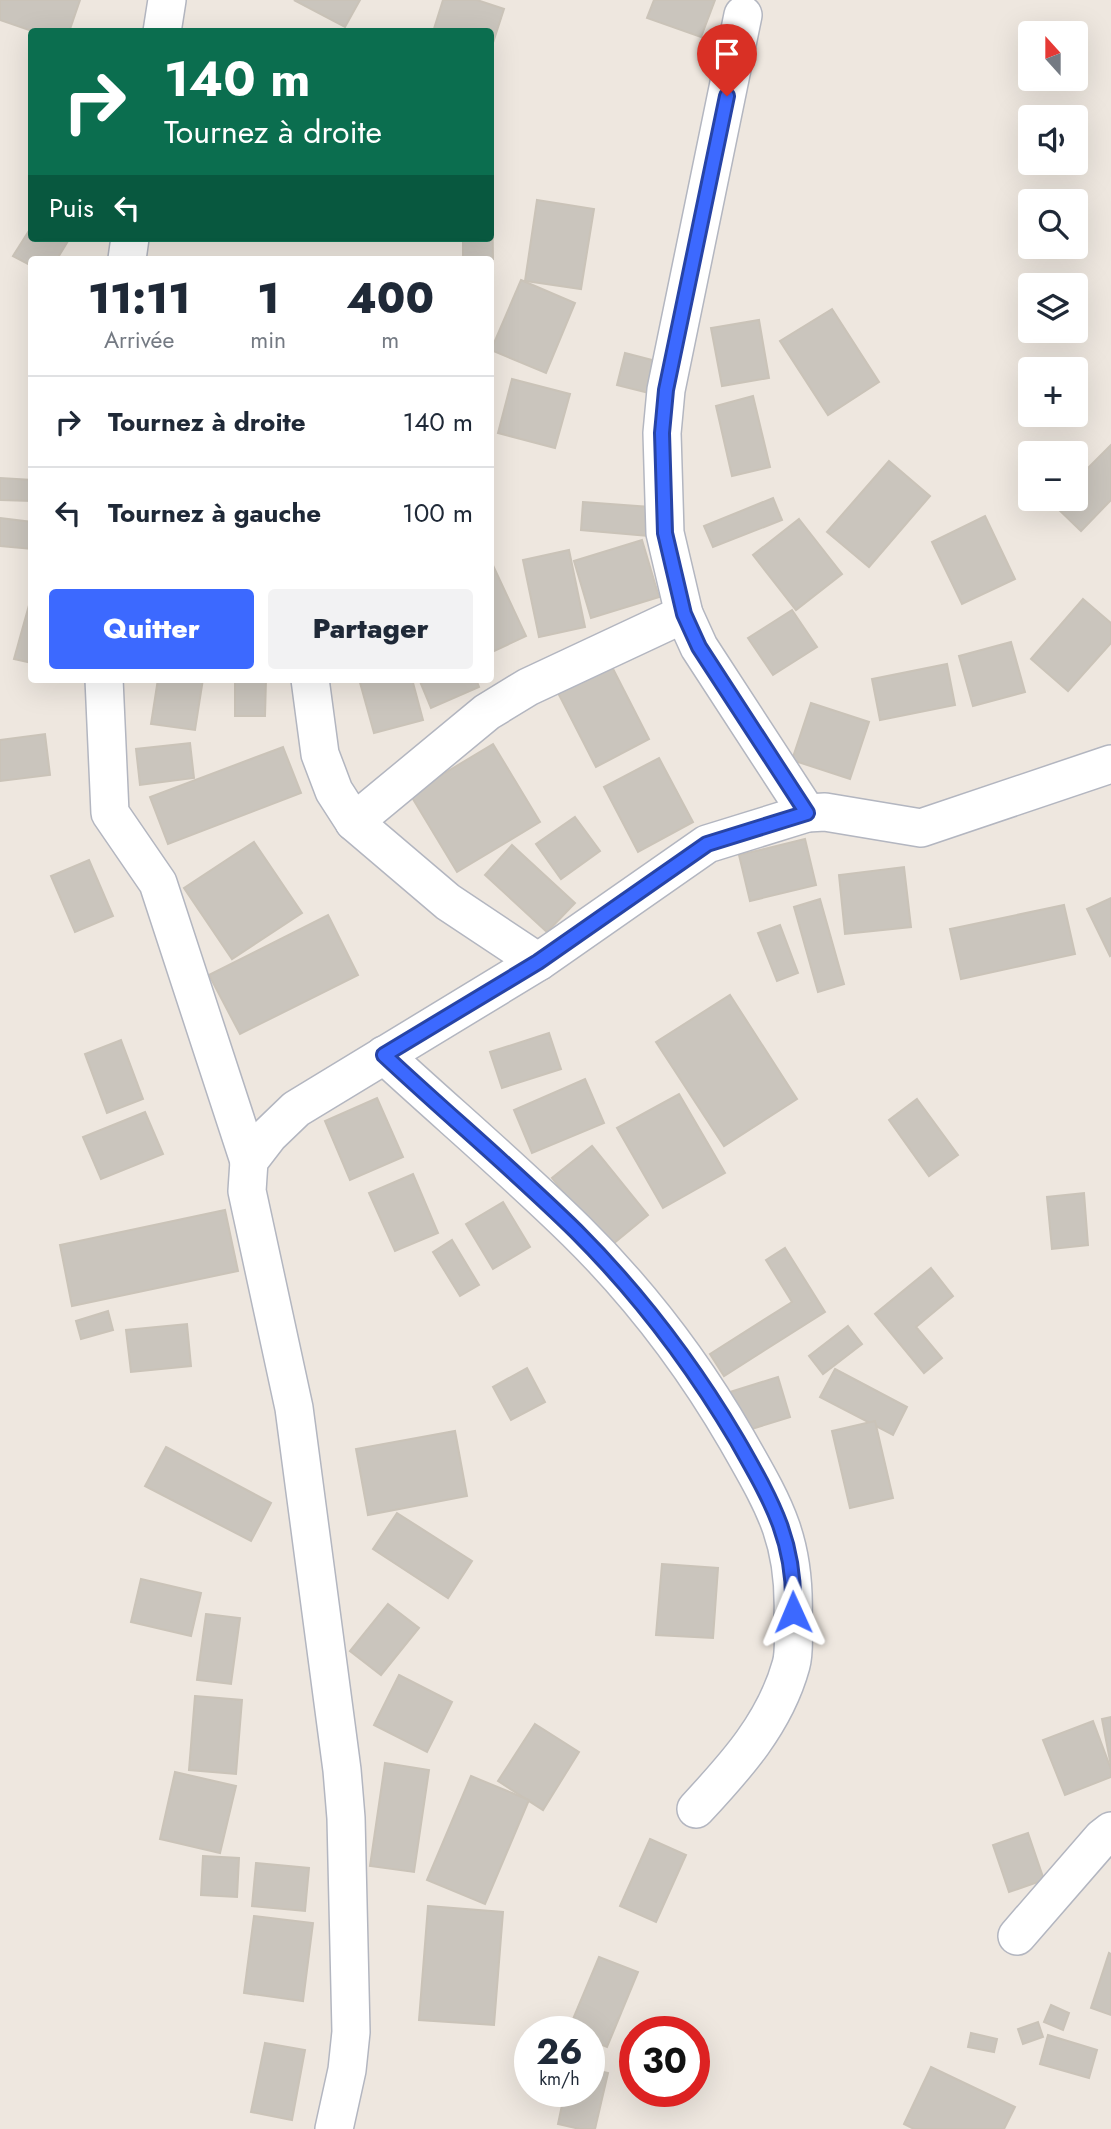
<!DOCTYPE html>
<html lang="fr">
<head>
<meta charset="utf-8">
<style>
  :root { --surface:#fff; --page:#f2f2f3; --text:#1f2937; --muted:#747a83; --line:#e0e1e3; --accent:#3c69ff }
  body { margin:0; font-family:Jost,sans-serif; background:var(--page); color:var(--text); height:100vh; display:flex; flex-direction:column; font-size:26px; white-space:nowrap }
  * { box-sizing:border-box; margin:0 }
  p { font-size:23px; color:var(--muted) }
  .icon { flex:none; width:38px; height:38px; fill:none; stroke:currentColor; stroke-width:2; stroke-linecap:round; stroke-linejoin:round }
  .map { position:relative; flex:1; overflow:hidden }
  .details { position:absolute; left:28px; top:256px; width:466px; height:427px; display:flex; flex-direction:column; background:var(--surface); border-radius:7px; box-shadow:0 7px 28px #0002 }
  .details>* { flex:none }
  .banner { position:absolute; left:28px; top:28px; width:466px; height:214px; border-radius:7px; box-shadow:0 7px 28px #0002; background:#0b6e4f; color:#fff; overflow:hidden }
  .needle { width:46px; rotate:339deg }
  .buttons { position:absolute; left:1018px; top:21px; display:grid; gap:14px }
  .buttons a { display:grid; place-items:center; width:70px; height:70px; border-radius:7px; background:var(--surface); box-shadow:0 7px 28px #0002; font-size:35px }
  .speed { position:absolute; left:514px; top:2016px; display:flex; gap:14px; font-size:35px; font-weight:700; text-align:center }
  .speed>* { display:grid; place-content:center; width:91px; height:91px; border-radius:50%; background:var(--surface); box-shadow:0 7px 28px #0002; line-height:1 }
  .speed small { font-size:18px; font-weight:400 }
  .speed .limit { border:10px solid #d22; background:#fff; color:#111 }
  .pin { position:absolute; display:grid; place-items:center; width:60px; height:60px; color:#fff; margin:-72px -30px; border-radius:50% 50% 50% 0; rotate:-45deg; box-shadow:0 0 7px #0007 }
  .pin .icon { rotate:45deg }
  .me { position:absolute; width:77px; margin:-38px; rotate:359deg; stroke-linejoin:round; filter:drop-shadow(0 0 5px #0008) }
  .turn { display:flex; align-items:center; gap:24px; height:147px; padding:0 21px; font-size:32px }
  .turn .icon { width:91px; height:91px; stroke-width:2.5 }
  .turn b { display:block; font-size:49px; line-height:60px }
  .then { display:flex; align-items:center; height:66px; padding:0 21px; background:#0003; gap:14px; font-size:26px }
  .eta { display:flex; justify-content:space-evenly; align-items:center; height:119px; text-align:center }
  .eta b { font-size:42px; font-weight:800; line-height:49px }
  .primary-button { display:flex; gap:14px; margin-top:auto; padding:14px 21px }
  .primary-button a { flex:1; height:80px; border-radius:7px; background:var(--accent); color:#fff; font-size:28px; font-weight:800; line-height:80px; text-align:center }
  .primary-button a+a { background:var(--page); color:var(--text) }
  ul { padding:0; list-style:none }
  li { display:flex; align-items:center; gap:21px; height:91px; padding:0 21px; border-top:2px solid var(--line) }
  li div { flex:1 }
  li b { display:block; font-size:26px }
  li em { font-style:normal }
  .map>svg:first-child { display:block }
  .building { fill:#cac5bd; stroke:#cac3b8; stroke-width:2 }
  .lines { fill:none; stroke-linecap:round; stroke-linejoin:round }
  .minor-casing { stroke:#b3b6c0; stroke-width:40 }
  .minor { stroke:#fff; stroke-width:37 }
  .route-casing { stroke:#2744a6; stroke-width:18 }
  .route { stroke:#3c69ff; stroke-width:12 }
</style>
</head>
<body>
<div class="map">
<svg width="1111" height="2129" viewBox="0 0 1111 2129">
  <rect width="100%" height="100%" fill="#eee7df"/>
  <g class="building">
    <path d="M0,0H80L69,32H35L0,20Z"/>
    <path d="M294,0H360L345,27Z"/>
    <path d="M443,0H477L504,9L490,52V32H433Z"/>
    <path d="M654,0H715L701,37L647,18Z"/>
    <path d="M490,192H492L493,259H463V238H490Z"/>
    <path d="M537,200L594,209L581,289L525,281Z"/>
    <path d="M32,226V238H64L68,241L57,259H32V266L13,256Z"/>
    <path d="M521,280L575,303L546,373L491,350Z"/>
    <path d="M832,309L879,382L828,415L780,341Z"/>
    <path d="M759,320L769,378L722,386L711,328Z"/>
    <path d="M625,353L656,361L649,393L617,385Z"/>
    <path d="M512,379L570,394L555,448L498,433Z"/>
    <path d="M753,396L770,467L732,476L716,406Z"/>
    <path d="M1111,445V500L1081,531L1053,504L1058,499H1076V480Z"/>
    <path d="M889,461L930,496L869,567L827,532Z"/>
    <path d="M0,478L32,480V501L0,500Z"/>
    <path d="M773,498L782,520L713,547L704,526Z"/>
    <path d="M583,502L650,507L648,536L581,530Z"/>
    <path d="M985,516L1015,579L962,604L932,542Z"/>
    <path d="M0,518L32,522V549L0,546Z"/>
    <path d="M799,519L842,574L796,610L753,555Z"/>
    <path d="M642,540L659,597L591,618L574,561Z"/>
    <path d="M569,550L585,627L539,637L523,560Z"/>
    <path d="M490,559L526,636L490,653Z"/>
    <path d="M31,598H32V663L14,659Z"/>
    <path d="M1083,599L1111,623V643L1068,691L1031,659Z"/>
    <path d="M792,610L817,647L773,675L748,638Z"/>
    <path d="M1011,642L1025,692L973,706L959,656Z"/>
    <path d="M609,661L649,739L596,767L556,689Z"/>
    <path d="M947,664L955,705L880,720L872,679Z"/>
    <path d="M158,679H203L195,730L151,724Z"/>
    <path d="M235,679H266L265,716H235Z"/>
    <path d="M359,679H412L423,720L374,733Z"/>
    <path d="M419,679H476L479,687L431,708Z"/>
    <path d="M811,703L869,722L850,779L792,760Z"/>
    <path d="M45,734L50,775L0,781V740Z"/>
    <path d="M190,743L194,778L140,785L136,749Z"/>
    <path d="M493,744L540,822L457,872L410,794Z"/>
    <path d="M283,747L301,793L168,844L150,797Z"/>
    <path d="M659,758L693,822L638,852L604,787Z"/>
    <path d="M575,817L600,851L561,879L536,844Z"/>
    <path d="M805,839L816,885L750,901L739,855Z"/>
    <path d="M254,842L302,913L232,959L184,888Z"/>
    <path d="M512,845L575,903L547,932L485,875Z"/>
    <path d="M89,860L113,916L75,932L51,876Z"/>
    <path d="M904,867L911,927L845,934L839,875Z"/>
    <path d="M1111,898V955L1110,956L1087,909Z"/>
    <path d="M820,899L844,984L818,992L794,907Z"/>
    <path d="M1064,905L1075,954L961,979L950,929Z"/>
    <path d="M328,915L358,975L240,1034L209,975Z"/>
    <path d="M780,925L798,973L777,981L758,933Z"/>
    <path d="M730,995L797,1099L724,1146L656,1042Z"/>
    <path d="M549,1033L561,1069L502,1088L490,1052Z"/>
    <path d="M121,1040L143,1099L107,1113L85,1054Z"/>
    <path d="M585,1079L604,1123L532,1153L514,1110Z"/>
    <path d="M679,1094L725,1173L663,1208L617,1128Z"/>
    <path d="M377,1098L403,1157L350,1180L325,1121Z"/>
    <path d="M917,1099L958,1155L929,1176L889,1120Z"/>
    <path d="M145,1112L163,1154L101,1179L83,1137Z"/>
    <path d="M592,1146L648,1215L608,1248L552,1178Z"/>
    <path d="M413,1174L438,1233L395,1251L369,1193Z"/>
    <path d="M1084,1193L1088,1245L1052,1249L1047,1197Z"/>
    <path d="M503,1202L530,1247L493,1269L466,1224Z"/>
    <path d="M225,1210L238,1271L72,1306L60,1245Z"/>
    <path d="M452,1240L479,1285L460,1296L433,1252Z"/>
    <path d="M785,1248L825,1312L724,1376L710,1354L792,1302L766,1260Z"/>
    <path d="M931,1268L953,1296L916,1327L942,1358L924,1373L875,1314Z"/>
    <path d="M108,1311L113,1330L81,1339L76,1321Z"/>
    <path d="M187,1324L191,1366L131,1372L126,1330Z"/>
    <path d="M848,1326L862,1344L823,1374L809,1356Z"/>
    <path d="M527,1368L545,1402L511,1420L493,1387Z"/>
    <path d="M835,1369L907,1407L893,1435L820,1397Z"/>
    <path d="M778,1377L790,1417L739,1433L727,1393Z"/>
    <path d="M875,1421L893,1498L850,1508L832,1431Z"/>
    <path d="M455,1431L467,1496L368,1515L356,1449Z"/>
    <path d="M166,1447L271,1503L251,1541L145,1486Z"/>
    <path d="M397,1513L472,1561L448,1598L373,1549Z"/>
    <path d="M662,1564L718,1568L713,1638L656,1635Z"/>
    <path d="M141,1579L201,1593L191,1636L131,1622Z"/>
    <path d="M388,1604L419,1628L381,1675L350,1651Z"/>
    <path d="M206,1614L240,1618L231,1684L197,1680Z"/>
    <path d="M399,1675L452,1702L427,1752L374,1725Z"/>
    <path d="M195,1696L242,1700L236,1774L189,1770Z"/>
    <path d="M1111,1717V1766L1102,1719Z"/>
    <path d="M1093,1721L1111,1769V1777L1065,1795L1043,1740Z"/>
    <path d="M535,1724L579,1752L543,1810L498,1781Z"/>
    <path d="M385,1763L429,1770L414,1872L370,1866Z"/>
    <path d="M175,1772L236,1786L220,1853L160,1839Z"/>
    <path d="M471,1776L529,1800L485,1904L427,1880Z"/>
    <path d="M1028,1833L1044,1880L1009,1892L993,1845Z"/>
    <path d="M650,1839L686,1855L656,1922L620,1906Z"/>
    <path d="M203,1856L239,1858L237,1897L201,1895Z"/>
    <path d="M256,1863L309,1868L305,1911L252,1906Z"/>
    <path d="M428,1906L503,1912L494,2025L419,2020Z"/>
    <path d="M254,1916L313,1923L303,2001L244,1993Z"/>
    <path d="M1109,1953L1111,1954V2015L1091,2008Z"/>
    <path d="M599,1957L638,1972L607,2047L590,2040V2032L568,2031Z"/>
    <path d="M1051,2005L1069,2013L1063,2030L1044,2022Z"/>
    <path d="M1038,2022L1043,2037L1023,2044L1018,2029Z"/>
    <path d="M971,2033L997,2039L994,2052L968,2047Z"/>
    <path d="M1048,2035L1097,2050L1089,2078L1040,2064Z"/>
    <path d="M265,2043L305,2050L292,2120L251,2112Z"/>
    <path d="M931,2067L1015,2107L1004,2129H914L904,2124Z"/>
    <path d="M590,2069L608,2073L595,2129H580L558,2124L565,2091H590Z"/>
  </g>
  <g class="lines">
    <defs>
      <g id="minor">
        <path d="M743,15L666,390L662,433L665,533L684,614L699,647L807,813"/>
        <path d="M162,32L167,0"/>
        <path d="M127,259L130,238"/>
        <path d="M104,679L110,813L158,883L249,1161"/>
        <path d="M310,679L320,754L334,791L354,822L448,902L538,962"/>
        <path d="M354,822L487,712L528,687L684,614"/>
        <path d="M384,1055C448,1114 514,1170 576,1231C638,1292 693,1364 737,1440C774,1505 796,1540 793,1618C793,1633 795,1651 791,1665C775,1723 736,1766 696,1809"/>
        <path d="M1017,1936L1102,1838L1111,1831"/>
        <path d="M334,2129L347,2070L351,2032L346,1818L342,1770L294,1408L247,1191L249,1161L269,1135L296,1109L538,962L707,844L807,813L825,812L921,828L1111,764"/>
      </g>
    </defs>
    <use href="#minor" class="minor-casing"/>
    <use href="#minor" class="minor"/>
  </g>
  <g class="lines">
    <defs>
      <path id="route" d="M727,96L666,390L662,433L665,533L684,614L699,647L807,813L707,844L538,962L384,1055C447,1114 514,1170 576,1231C638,1293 692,1364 737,1440C771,1500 796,1541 793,1612"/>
    </defs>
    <use href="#route" class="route-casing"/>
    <use href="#route" class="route"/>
  </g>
</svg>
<div class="buttons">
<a><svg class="needle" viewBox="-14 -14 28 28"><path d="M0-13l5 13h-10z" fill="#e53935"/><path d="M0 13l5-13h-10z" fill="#747a83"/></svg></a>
<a><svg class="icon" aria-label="sound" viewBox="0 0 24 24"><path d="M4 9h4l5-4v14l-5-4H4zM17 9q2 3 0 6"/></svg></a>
<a><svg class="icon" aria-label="search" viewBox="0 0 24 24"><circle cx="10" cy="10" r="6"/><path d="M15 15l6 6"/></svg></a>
<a><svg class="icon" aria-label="layers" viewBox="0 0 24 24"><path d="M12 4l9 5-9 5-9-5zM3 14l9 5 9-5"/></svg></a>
<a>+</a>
<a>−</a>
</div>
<div class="speed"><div>26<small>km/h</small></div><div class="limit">30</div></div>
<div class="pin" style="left:727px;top:96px;background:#d93025"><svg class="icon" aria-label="arrive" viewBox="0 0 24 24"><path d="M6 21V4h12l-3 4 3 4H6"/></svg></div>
<svg class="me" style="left:793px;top:1612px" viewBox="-20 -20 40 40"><path d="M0-17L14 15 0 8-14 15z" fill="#3c69ff" stroke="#fff" stroke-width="4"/></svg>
<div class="banner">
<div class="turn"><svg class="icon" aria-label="right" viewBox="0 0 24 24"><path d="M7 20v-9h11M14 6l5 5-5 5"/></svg><div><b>140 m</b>Tournez à droite</div></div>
<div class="then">Puis<svg class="icon" aria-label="left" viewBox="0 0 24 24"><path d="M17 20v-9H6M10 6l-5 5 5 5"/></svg></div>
</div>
<section class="details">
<div class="eta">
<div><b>11:11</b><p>Arrivée</p></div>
<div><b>1</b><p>min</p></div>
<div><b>400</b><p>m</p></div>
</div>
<ul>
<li><svg class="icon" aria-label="right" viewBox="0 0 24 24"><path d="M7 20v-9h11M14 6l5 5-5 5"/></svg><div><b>Tournez à droite</b></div><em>140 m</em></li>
<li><svg class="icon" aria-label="left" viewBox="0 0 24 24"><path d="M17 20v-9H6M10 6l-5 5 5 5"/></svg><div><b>Tournez à gauche</b></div><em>100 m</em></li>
</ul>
<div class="primary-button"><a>Quitter</a><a>Partager</a></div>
</section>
</div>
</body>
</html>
